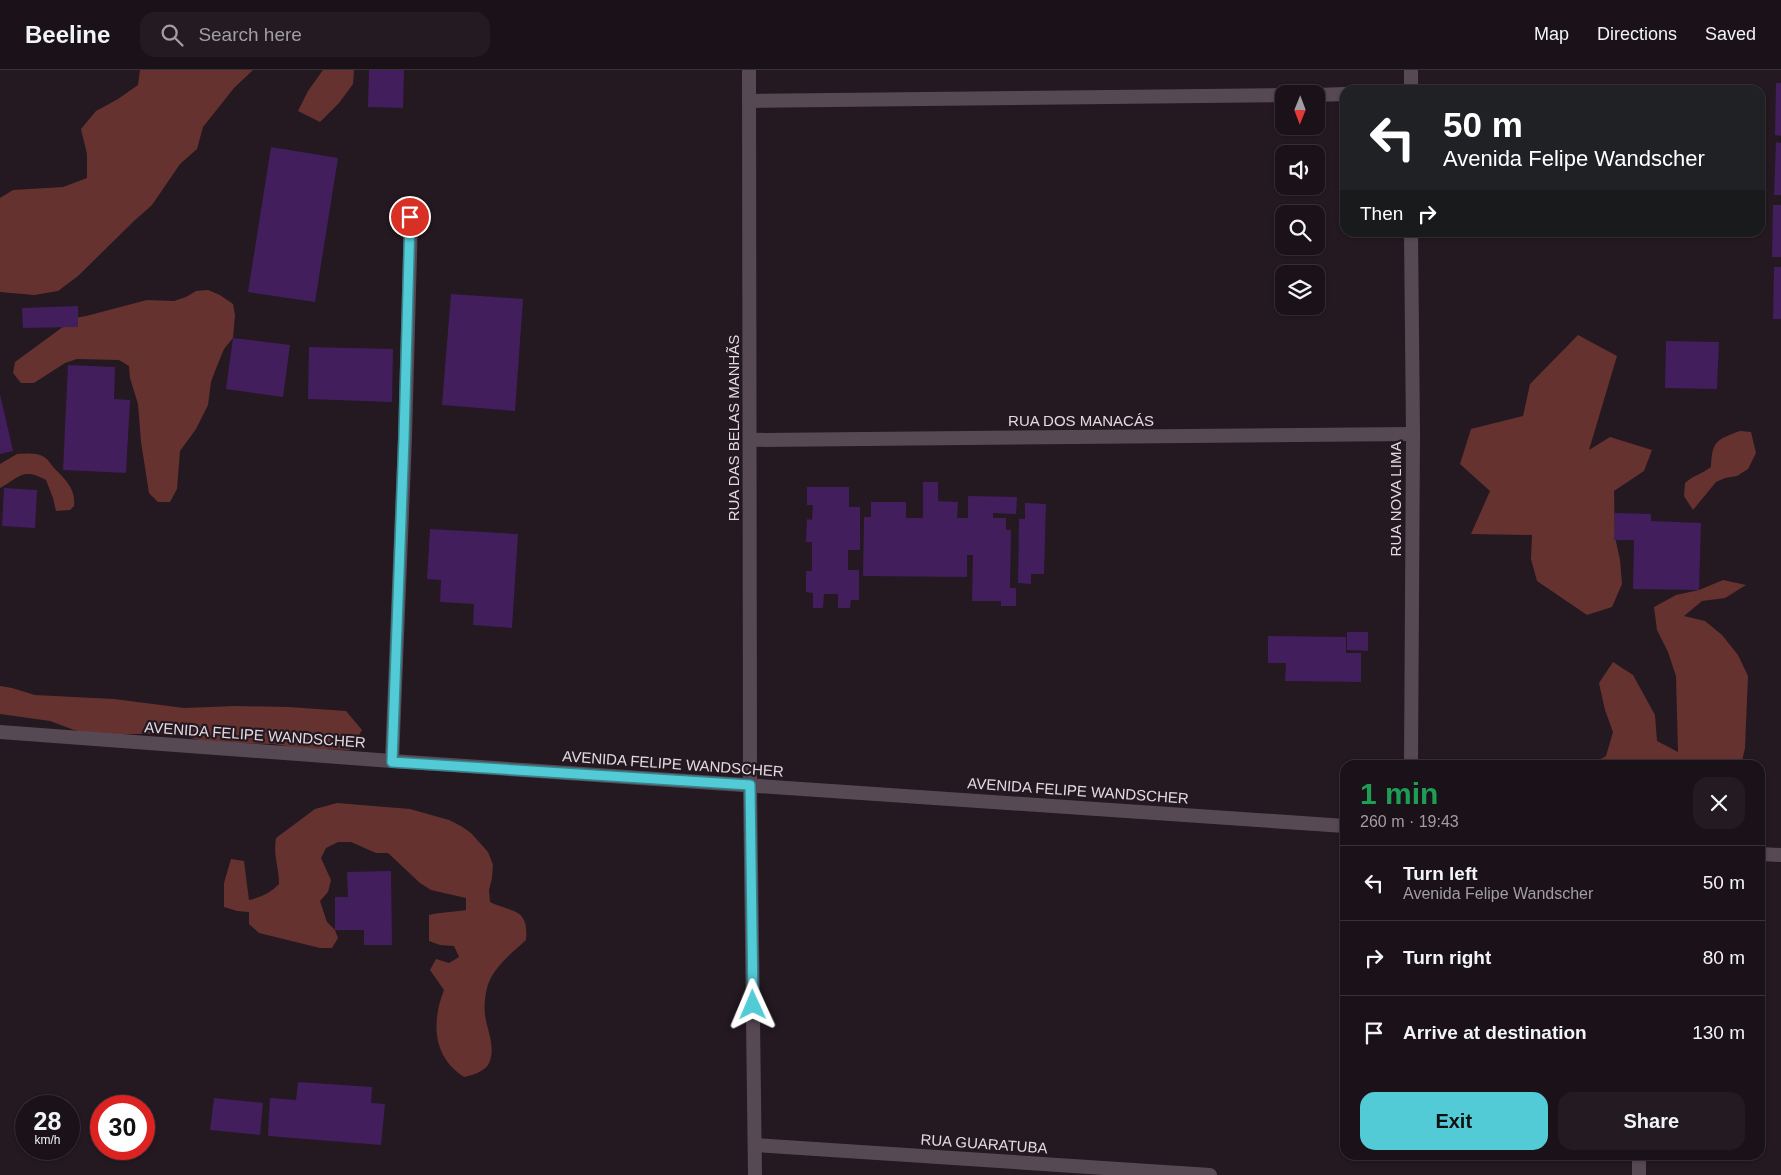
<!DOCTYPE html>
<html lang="en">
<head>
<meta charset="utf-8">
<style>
  :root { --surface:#1b1219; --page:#241b22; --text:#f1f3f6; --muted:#a09ea2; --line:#393238; --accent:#52cbd7 }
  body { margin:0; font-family:Arial,sans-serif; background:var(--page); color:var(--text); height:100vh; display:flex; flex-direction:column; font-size:19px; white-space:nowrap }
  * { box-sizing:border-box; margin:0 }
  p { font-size:16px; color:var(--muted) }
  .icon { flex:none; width:28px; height:28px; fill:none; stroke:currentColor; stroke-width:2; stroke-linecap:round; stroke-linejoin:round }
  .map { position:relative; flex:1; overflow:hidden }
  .details { position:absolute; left:1340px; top:690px; width:425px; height:400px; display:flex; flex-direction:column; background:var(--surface); border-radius:15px; box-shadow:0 1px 4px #0004,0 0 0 1px var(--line) }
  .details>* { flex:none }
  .hud { position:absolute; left:1340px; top:15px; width:425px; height:152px; border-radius:15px; box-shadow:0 1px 4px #0004,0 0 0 1px var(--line); background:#202124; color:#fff; overflow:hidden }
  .needle { width:32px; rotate:181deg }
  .tools { position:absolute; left:1275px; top:15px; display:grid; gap:10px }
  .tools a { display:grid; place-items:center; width:50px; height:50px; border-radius:10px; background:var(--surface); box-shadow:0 1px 4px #0004,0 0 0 1px var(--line); font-size:25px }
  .speed { position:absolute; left:15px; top:1025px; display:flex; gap:10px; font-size:25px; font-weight:700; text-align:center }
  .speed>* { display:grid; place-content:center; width:65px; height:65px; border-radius:50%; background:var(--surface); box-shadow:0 1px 4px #0004,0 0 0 1px var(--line); line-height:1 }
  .speed small { font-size:12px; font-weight:400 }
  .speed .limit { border:8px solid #d22; background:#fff; color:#111 }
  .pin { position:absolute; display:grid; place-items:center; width:42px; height:42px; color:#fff; margin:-21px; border:2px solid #fff; border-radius:50%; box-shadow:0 1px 5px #0007 }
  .me { position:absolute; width:55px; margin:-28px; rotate:359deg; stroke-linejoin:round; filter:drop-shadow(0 0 4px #0008) }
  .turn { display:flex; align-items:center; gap:18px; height:105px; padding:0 20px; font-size:22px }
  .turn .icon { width:65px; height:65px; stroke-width:2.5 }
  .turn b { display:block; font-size:35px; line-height:42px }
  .then { display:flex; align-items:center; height:48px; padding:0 20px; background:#0003; gap:10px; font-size:19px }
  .round { display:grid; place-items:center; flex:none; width:52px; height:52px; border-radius:15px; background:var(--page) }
  .summary { display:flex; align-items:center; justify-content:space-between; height:85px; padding:0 20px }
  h1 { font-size:30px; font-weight:600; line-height:38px; color:#1e9e55 }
  .primary-button { display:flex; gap:10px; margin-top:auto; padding:10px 20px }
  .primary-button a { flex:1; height:58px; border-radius:15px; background:var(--accent); color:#111; font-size:20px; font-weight:600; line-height:58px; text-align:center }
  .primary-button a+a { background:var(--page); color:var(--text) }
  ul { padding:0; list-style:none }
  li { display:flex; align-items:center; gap:15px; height:75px; padding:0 20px; border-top:1px solid var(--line) }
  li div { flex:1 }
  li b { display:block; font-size:19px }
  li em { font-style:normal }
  header { display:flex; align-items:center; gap:30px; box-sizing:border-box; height:70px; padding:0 25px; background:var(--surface); border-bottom:1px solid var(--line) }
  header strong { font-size:24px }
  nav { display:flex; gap:28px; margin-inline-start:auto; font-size:18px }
  .search { width:350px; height:45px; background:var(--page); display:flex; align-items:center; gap:12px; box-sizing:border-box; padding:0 18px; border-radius:15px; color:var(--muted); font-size:19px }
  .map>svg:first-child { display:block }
  .green { fill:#66322f }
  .building { fill:#421e5d }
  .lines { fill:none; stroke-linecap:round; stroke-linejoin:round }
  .service { stroke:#574954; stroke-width:14 }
  .minor { stroke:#574954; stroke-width:14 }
  .tertiary { stroke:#574954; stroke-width:14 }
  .route-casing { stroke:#35848c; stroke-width:12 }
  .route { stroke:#52cbd7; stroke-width:9 }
  .labels { text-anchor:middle; stroke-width:4.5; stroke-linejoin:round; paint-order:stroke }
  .street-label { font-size:15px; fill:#e3dae1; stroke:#241821 }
</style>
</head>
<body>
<header>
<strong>Beeline</strong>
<div class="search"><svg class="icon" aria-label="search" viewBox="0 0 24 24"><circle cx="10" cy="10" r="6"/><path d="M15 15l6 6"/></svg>Search here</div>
<nav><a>Map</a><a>Directions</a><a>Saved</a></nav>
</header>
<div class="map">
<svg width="1781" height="1105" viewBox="0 0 1781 1105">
  <rect width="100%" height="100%" fill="#241821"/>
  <g class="green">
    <path d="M140,0H253L234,18L203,57L197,79L180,94L152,135L134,151L78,206L58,221L34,225L0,222V128L13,120L63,117L87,108V84L81,59L96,41L118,29L138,15Z"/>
    <path d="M323,0H354L353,14L339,33L320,52L298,41L308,21Z"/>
    <path d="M208,220L220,225L233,234L235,245L233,268L224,279L215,301L211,312L208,335L196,359L180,381L177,419L170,432H158L149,423L141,372L138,334L130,308L129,296L119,290L77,289L65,293L34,313H21L13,303L15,292L75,248L86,246L147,230L174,231L186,227L196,221Z"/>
    <path d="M1578,265L1617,286L1589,380L1610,367L1652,380L1644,401L1614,421L1615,467L1620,490L1622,514L1612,537L1587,545L1537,511L1531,489L1532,465L1471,464L1490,421L1460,394L1471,359L1523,346L1530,314Z"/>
    <path d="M1740,361L1751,362L1756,383L1748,399L1737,406L1725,408L1716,412L1693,440L1684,426L1685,413C1694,405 1702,404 1711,397C1712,371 1716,370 1740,361Z"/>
    <path d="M17,384C25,384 37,382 44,387C49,390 51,395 55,399C65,409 76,419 74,436L70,440L56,441L53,428L46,410C22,397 19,408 0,418V394Z"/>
    <path d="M1723,510L1746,515L1725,528L1702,531L1684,546L1705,551L1722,565L1738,585L1748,606L1745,678L1741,695H1590L1606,686L1613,662L1605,640L1599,613L1613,592L1633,605L1655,645L1657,671L1678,682L1676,606L1668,582L1657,560L1654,537L1676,525L1699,520Z"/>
    <path d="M0,616L12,618L35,625L114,629L184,638L235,636L289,637L346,641L362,660L350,680L297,678L274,674L226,673L199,670L173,663L98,665L74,660L50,651L0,644Z"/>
    <path d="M337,733L410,739L449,750L461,756L471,763L488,782L493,795L492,808L489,820L490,832C513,843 529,838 526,870C512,883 492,898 487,918C485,926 484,936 485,945C487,960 497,980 488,995C483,1002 473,1005 464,1007C433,987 431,953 444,920L430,900L436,889L449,893L459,887L454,876L440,875L429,871V845C441,842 453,842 466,840V828L431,820L420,813L388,783H376L351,772H338L326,778L321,788L331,810L328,822L320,831L327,852L335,860L338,868L332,878H320L259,863L249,854V842L237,841L224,837V813L231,789L244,791L249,830C262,827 270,823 279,814C279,796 273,787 276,768L315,739Z"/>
  </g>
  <g class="building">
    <path d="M369,0H404L403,38L368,37Z"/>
    <path d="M1776,13H1781V66L1775,65Z"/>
    <path d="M1776,72L1781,73V125H1774Z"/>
    <path d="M271,77L338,88L315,232L248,222Z"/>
    <path d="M1773,135H1781V187H1772Z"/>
    <path d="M1774,197H1781V249H1773Z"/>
    <path d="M451,224L523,229L515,341L442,335Z"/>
    <path d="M78,236V257L23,258L22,238Z"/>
    <path d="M233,268L290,275L283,327L226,319Z"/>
    <path d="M1666,271L1719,272L1717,319L1665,318Z"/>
    <path d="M309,277L393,279L392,332L308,329Z"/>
    <path d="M68,295L115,297L114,329L130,330L126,403L63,400Z"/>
    <path d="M0,324L13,381L0,384Z"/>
    <path d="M923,412H938V431L958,432L957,448H968V426L1017,427L1016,444L993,443V448H1006V460H1011L1010,518H1016V536H1001V531H972L973,485H967V507L863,506L864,447H871V432H906V448H923Z"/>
    <path d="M807,417H849V437H860V480H848V500H859V530H851L850,538H838V524H824L823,538H813V523L806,522V501H812V472H806L807,449L812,450L813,435H807Z"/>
    <path d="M4,418L37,420L35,458L2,456Z"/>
    <path d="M1025,433L1046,434L1044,504H1031V514L1018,513L1019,449H1025Z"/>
    <path d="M1615,443L1651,444V451L1701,453L1699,520L1633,519L1634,470H1614Z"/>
    <path d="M430,459L518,464L512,558L473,555L474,534L440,532L441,510L427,509Z"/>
    <path d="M1347,562H1368V581L1347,580Z"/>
    <path d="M1268,566L1346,567V583H1361V612L1285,611L1286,593H1268Z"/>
    <path d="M391,801L392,875H364V860H335V827H348L347,802Z"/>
    <path d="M298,1012L372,1017L371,1033L385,1034L381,1075L268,1066L270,1028L296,1030Z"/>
    <path d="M214,1028L263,1033L260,1065L210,1060Z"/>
  </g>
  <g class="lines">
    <path class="service" d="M392,691L405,368L411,147"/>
    <g class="minor">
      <path d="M749,0L750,715L755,1105"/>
      <path d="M1411,20V0"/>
      <path d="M1316,25L1345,24"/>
      <path d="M749,31L1284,25"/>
      <path d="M750,370L1413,364"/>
      <path d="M1411,695L1413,364L1411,162"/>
      <path d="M755,1075L1210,1105"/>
      <path d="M1639,1105V1085"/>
    </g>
    <g class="tertiary">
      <path d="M0,662L392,691L1345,756"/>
      <path d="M1760,784L1781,785"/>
    </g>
  </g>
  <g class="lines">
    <defs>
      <path id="route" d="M410,147L404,368L392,692L750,715L753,935"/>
    </defs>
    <use href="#route" class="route-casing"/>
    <use href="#route" class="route"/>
  </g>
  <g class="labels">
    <g class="street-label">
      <text x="1081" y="356">RUA DOS MANACÁS</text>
      <text transform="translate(734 358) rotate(-90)" y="5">RUA DAS BELAS MANHÃS</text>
      <text transform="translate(1396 429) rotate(-90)" y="5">RUA NOVA LIMA</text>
      <text transform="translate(255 665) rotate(4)" y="5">AVENIDA FELIPE WANDSCHER</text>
      <text transform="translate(673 694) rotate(4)" y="5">AVENIDA FELIPE WANDSCHER</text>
      <text transform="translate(1078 721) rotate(4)" y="5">AVENIDA FELIPE WANDSCHER</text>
      <text transform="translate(984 1074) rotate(4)" y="5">RUA GUARATUBA</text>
    </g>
  </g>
</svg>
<div class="tools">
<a><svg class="needle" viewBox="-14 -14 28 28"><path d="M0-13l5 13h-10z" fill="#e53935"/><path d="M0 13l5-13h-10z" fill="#a09ea2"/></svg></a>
<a><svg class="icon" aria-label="sound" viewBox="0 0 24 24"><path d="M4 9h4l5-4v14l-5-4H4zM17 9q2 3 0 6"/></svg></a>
<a><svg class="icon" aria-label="search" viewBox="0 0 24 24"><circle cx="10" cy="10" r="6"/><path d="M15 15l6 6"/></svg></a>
<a><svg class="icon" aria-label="layers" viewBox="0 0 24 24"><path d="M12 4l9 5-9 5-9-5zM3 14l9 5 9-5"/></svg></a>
</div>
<div class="speed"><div>28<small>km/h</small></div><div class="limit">30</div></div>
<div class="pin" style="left:410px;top:147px;background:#d93025"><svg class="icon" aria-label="arrive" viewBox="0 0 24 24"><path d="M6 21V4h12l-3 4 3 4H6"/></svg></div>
<svg class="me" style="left:753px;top:935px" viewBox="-20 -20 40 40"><path d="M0-17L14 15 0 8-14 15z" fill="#52cbd7" stroke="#fff" stroke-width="4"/></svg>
<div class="hud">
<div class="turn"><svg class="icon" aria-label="left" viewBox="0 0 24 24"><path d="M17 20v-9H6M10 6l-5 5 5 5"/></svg><div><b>50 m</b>Avenida Felipe Wandscher</div></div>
<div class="then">Then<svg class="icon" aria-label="right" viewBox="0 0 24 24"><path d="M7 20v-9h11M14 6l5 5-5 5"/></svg></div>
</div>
<section class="details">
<div class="summary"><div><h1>1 min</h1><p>260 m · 19:43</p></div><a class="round"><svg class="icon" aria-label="close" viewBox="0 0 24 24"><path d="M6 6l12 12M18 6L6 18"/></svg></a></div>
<ul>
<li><svg class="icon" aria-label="left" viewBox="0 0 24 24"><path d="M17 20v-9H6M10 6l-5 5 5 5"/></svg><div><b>Turn left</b><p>Avenida Felipe Wandscher</p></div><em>50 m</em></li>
<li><svg class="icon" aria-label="right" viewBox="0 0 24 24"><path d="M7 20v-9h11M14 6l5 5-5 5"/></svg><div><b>Turn right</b></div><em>80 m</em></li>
<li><svg class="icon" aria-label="arrive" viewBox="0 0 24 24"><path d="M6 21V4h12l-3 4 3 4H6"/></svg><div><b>Arrive at destination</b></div><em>130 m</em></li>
</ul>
<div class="primary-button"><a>Exit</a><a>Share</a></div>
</section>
</div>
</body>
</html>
